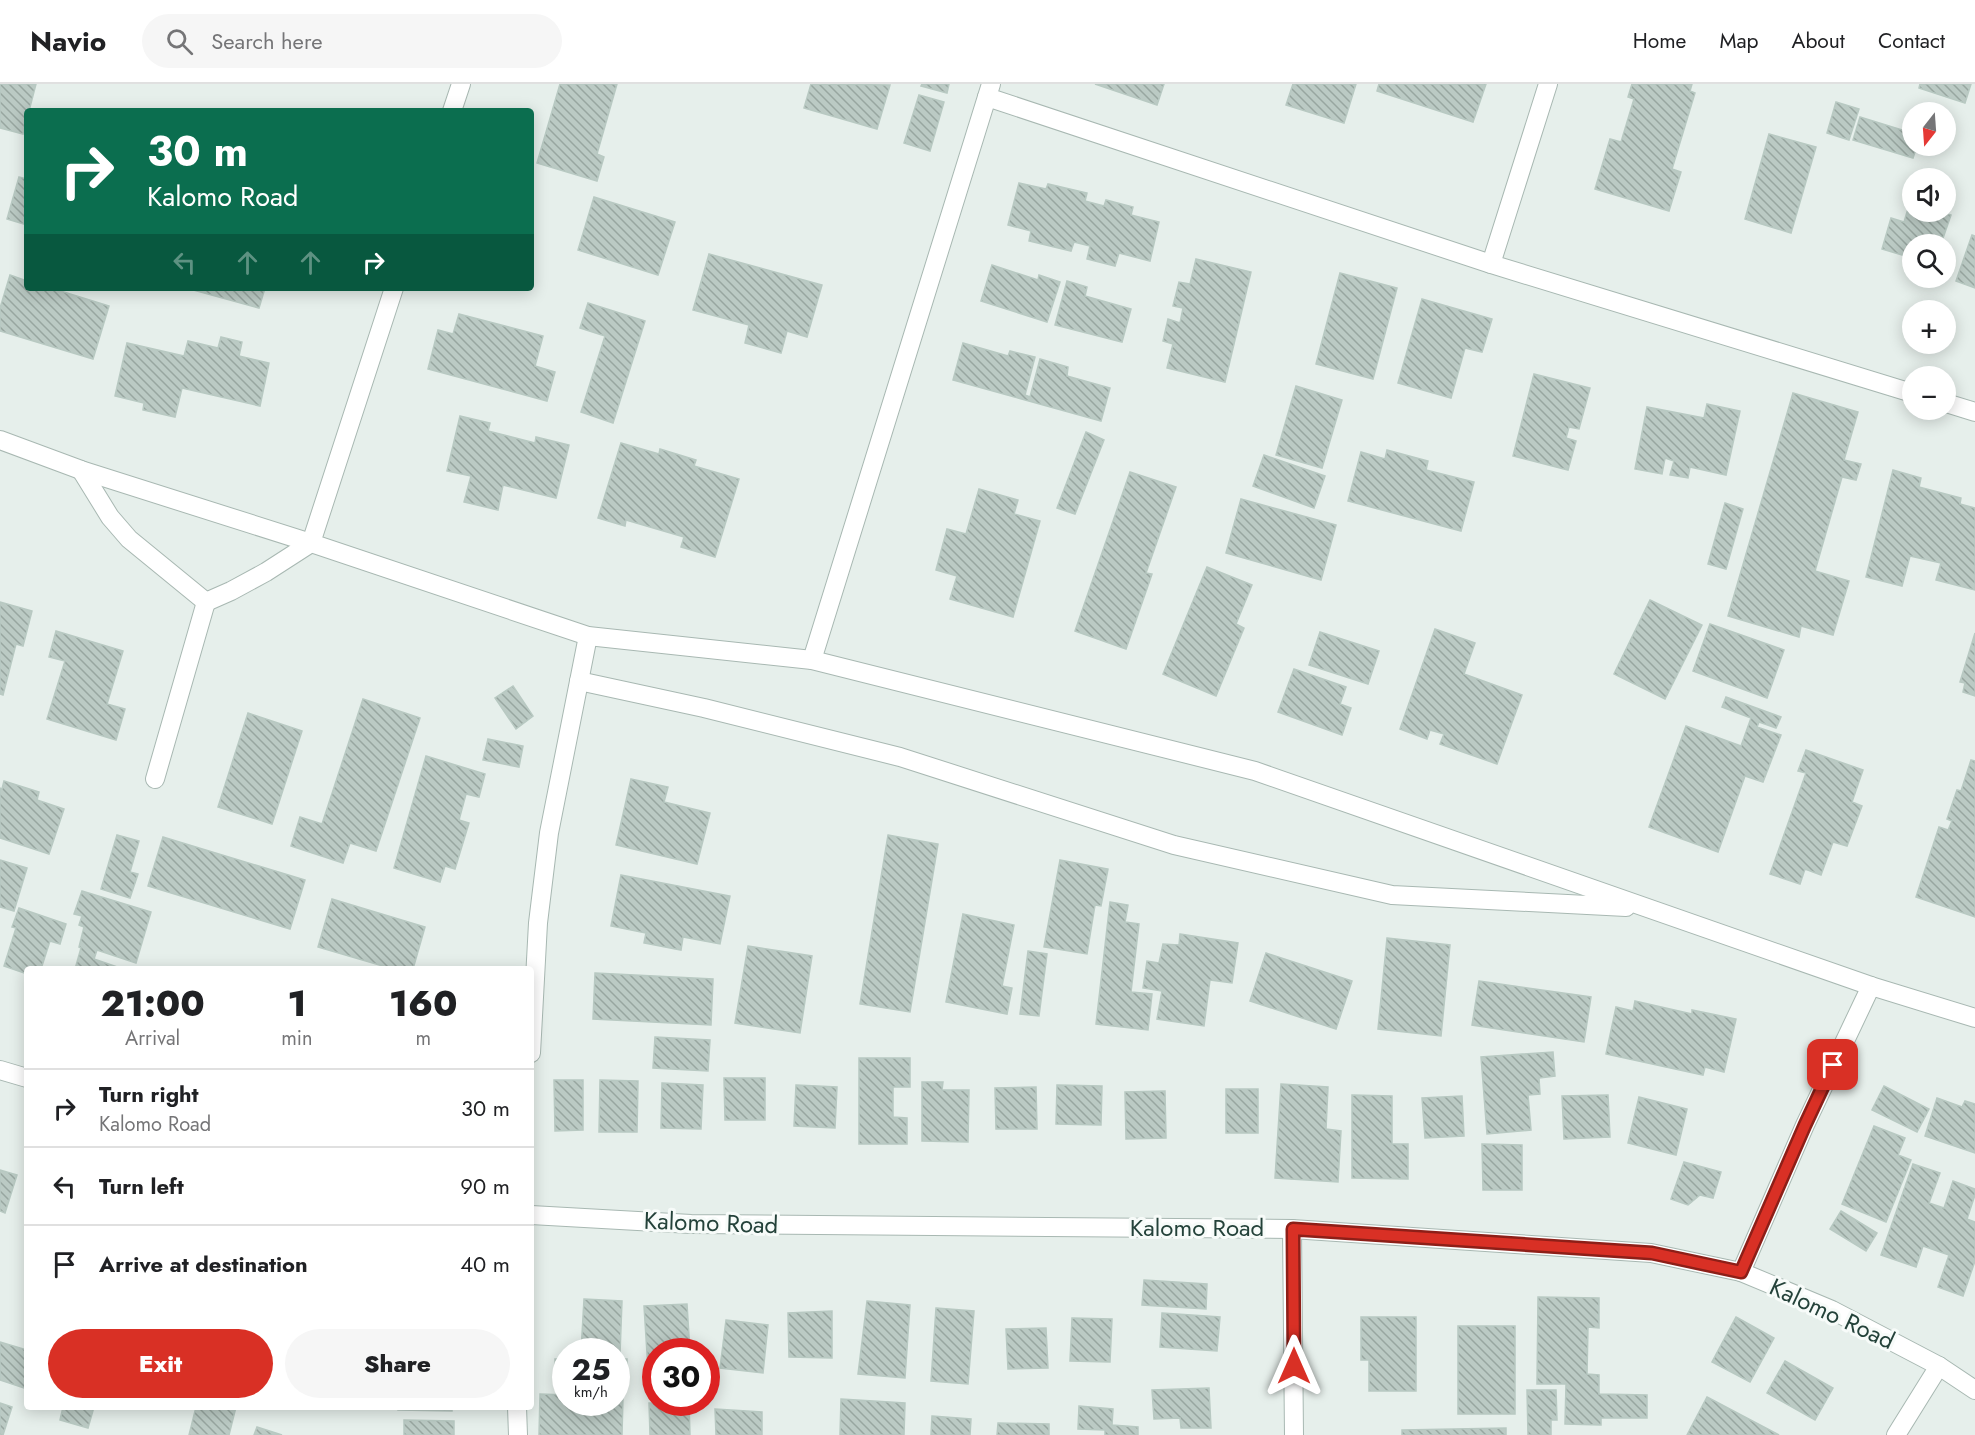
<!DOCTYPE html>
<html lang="en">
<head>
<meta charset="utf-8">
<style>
  :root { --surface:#fff; --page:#f6f6f6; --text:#202124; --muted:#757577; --line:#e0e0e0; --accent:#d93025 }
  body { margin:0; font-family:Jost,sans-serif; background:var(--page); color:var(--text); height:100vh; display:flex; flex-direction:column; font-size:22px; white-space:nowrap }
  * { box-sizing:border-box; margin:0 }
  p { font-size:20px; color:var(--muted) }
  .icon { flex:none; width:33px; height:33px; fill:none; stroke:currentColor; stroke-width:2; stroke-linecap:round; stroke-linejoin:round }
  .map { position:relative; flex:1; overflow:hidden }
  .drawer { position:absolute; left:24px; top:882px; width:510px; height:444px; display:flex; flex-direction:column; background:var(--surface); border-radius:6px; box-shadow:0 3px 15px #0003 }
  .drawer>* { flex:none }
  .banner { position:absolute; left:24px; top:24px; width:510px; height:183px; border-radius:6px; box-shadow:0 3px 15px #0003; background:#0b6e4f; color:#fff; overflow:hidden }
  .needle { width:39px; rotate:197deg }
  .tools { position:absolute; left:1902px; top:18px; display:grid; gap:12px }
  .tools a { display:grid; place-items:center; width:54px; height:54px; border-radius:50%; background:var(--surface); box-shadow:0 3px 15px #0003; font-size:30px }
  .speed { position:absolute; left:552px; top:1254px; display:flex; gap:12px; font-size:30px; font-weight:700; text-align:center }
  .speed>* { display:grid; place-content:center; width:78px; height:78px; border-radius:50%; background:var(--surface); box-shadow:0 3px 15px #0003; line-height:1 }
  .speed small { font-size:15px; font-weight:400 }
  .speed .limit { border:9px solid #d22; background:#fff; color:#111 }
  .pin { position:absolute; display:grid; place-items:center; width:51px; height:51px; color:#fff; margin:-26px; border-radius:12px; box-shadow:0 3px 9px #0006 }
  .me { position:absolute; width:66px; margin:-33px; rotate:0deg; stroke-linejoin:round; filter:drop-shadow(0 0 4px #0008) }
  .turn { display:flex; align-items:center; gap:21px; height:126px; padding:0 24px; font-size:27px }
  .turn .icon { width:78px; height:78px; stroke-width:2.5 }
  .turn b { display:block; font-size:42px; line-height:51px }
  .lanes { display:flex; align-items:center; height:57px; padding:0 24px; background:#0003; justify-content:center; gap:30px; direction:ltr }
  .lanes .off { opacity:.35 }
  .eta { display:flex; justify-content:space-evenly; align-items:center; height:102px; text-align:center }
  .eta b { font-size:36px; font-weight:800; line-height:42px }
  .action { display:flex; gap:12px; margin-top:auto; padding:12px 24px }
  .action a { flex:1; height:69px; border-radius:36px; background:var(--accent); color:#fff; font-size:24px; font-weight:800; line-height:69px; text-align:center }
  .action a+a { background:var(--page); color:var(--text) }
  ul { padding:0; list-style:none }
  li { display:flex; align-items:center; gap:18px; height:78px; padding:0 24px; border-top:2px solid var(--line) }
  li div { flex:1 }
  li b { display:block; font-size:22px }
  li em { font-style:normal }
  header { display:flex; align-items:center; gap:36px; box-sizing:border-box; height:84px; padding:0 30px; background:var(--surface); border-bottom:2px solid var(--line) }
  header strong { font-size:28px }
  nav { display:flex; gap:33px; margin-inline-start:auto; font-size:21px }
  .search { width:420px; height:54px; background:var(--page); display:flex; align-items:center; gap:15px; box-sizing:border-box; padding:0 21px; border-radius:33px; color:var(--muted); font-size:22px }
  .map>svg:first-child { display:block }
  .building { fill:url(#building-back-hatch); stroke:#b8c9c2; stroke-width:1.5 }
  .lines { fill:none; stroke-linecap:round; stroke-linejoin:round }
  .minor-casing { stroke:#a8b8b2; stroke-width:20 }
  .minor { stroke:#fff; stroke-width:18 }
  .route-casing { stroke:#8d1f18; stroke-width:15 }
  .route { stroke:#d93025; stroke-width:10 }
  .labels { text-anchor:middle; stroke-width:6; stroke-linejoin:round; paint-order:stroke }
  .street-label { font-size:24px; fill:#24423a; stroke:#f7fbf9 }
</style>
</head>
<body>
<header>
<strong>Navio</strong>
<div class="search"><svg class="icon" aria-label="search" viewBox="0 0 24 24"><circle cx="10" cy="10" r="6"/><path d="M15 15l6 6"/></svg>Search here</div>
<nav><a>Home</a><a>Map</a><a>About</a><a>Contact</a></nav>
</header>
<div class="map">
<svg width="1975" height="1351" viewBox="0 0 1975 1351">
  <defs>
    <pattern id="building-back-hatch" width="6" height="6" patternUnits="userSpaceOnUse" patternTransform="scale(1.5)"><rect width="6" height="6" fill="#bbcac4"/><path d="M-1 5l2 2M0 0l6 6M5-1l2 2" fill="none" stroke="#98a6a0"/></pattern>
  </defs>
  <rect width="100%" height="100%" fill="#e6efeb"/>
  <g class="building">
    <path d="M0,0H36L29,27H27L23,50L0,44Z"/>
    <path d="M560,0H617L597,70L604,73L597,97L537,79Z"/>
    <path d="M811,0L890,1L877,45L804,24Z"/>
    <path d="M922,0H949L947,9L921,2Z"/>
    <path d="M1095,0H1164L1157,21Z"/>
    <path d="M1293,0H1356L1344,39L1286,21Z"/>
    <path d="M1379,0H1486L1473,38L1377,7Z"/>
    <path d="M1632,0H1692L1690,7L1695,9L1672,85L1681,88L1669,127L1595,105L1610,55L1621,58L1634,15L1628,13Z"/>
    <path d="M1920,0H1971L1965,19L1919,4Z"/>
    <path d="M919,11L944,18L930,67L904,59Z"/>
    <path d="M1836,18L1859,25L1849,56L1827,49Z"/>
    <path d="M1860,33L1912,49V62H1917L1913,74L1853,56Z"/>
    <path d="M1769,50L1816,63L1791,149L1745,135Z"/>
    <path d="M19,93L27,95V141L7,135Z"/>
    <path d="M1019,99L1046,105L1048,100L1087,109L1085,117L1104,122L1106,116L1133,123L1131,131L1159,138L1150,177L1119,169L1115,182L1087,175L1090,162L1074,158L1071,167L1029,157L1031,147L1008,141Z"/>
    <path d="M594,113L675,138L658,191L578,166Z"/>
    <path d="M1910,118L1912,119V128H1940L1951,131L1941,160H1912V174L1882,165L1891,134L1904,138Z"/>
    <path d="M1972,151L1975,152V204L1956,197Z"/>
    <path d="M709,170L822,201L807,253L787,247L781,269L745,259L749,241L693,226Z"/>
    <path d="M1196,175L1251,188L1225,298L1167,284L1173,260L1163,257L1168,235L1180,239L1183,224L1173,222L1179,198L1190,200Z"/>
    <path d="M992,181L1038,196L1039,191L1060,198L1047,238L981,217Z"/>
    <path d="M1340,189L1397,204L1373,295L1316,280Z"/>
    <path d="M10,191L27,197V204H51L109,222L93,275L0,247V224Z"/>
    <path d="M1067,197L1087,203L1085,212L1131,225L1122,258L1055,241Z"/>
    <path d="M193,204H265L259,224L193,206Z"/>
    <path d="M1422,215L1492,235L1482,268L1465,264L1451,314L1398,299Z"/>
    <path d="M588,219L645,237L613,339L581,328L605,252L580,244Z"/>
    <path d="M459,230L543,252L535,282L555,288L547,317L428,285L438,246L453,250Z"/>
    <path d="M221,253L242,258L239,272L269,279L260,322L182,304L175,333L143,326L144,319L115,312L127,259L184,272L188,257L218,264Z"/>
    <path d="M963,259L1008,272L1010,267L1035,273L1025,311L1030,313L1040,275L1068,283L1067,292L1110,304L1101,337L953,296Z"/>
    <path d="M1534,290L1590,304L1579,345L1569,343L1566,354L1576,357L1568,386L1513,372Z"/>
    <path d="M1296,302L1342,316L1322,384L1276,371Z"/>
    <path d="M1793,309L1858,328L1844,376L1861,380L1856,396L1842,393L1815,487L1849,497L1833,551L1801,542L1799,553L1728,532Z"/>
    <path d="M1707,320L1740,327L1726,391L1690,383L1688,394L1670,391L1674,377L1665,374L1662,390L1635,385L1647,323L1704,334Z"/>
    <path d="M460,332L490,339L488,347L535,359L536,353L569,361L556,414L503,401L498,426L464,418L471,392L447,387Z"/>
    <path d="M1086,348L1104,356L1075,430L1057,424Z"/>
    <path d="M621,359L659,370L660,365L696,376L694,382L739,395L715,473L681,463L684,453L626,436L625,442L598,434Z"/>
    <path d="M1387,366L1428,377L1426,386L1474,398L1461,447L1348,417L1361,368L1385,375Z"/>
    <path d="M1264,371L1325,392L1314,424L1253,402Z"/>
    <path d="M1893,386L1921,394L1919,403L1961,414L1960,420L1975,424V506L1936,496L1941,479L1910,472L1902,502L1866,493Z"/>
    <path d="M1130,388L1176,403L1146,489L1152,490L1126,565L1075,547Z"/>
    <path d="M979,405L1018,416L1014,430L1040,437L1013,533L950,515L957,492L936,486L947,445L966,450Z"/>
    <path d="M1241,415L1336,441L1321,496L1226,469Z"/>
    <path d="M1725,419L1743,425L1726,485L1708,480Z"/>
    <path d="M1207,483L1252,501L1236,540L1244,544L1216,612L1163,590Z"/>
    <path d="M1650,516L1702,541L1665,615L1614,590Z"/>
    <path d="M0,518L32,527L23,562L16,560L3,611L0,610Z"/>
    <path d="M1710,540L1784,566L1767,614L1693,587Z"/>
    <path d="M1435,545L1475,559L1464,590L1522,611L1497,680L1440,660L1444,650L1430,646L1427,655L1400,645Z"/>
    <path d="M56,547L123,567L107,620L125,625L116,656L47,635L65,577L49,573Z"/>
    <path d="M1320,548L1379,567L1368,600L1309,581Z"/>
    <path d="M1975,549V612L1963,608L1965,599L1960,598Z"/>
    <path d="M1294,585L1346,603L1340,620L1351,624L1342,651L1278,628Z"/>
    <path d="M513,602L533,632L516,645L495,614Z"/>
    <path d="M1726,613L1781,633L1776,644L1759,638L1757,643L1781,651L1763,698L1745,692L1718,768L1649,743L1686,642L1741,662L1751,634L1722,623Z"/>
    <path d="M363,615L420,634L376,767L350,759L343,779L291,762L300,733L322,740Z"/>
    <path d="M248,629L302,647L272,740L218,723Z"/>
    <path d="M488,655L523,662L519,683L483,676Z"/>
    <path d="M1806,666L1863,686L1852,718L1862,722L1847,762L1833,758L1821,791L1805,785L1800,800L1770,790L1806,689L1798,687Z"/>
    <path d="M426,672L485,690L479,713L466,710L459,736L469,739L455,785L445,782L440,798L394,784Z"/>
    <path d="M1971,676L1975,677V833L1916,813L1939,743L1948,746L1952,737L1947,735L1957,706L1961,707Z"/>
    <path d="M631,695L668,703L664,718L710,729L697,780L616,761Z"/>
    <path d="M4,697L39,708L37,716L64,725L49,770L0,754V704L2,705Z"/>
    <path d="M117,751L139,757L130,788L138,790L130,814L101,805Z"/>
    <path d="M888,751L938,760L910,928L860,920Z"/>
    <path d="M163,753L305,796L290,845L148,802Z"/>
    <path d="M0,776L27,784L14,827L0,823Z"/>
    <path d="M1060,776L1108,785L1101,822L1095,821L1087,870L1044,863Z"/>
    <path d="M621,791L730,812L720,860L683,853L681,866L644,859L646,849L611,842Z"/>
    <path d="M82,807L151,828L136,879L97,866L94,875L123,885H75L81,864L79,863L84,843L79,841L82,832L74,830Z"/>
    <path d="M332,815L425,843L413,885H393L318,863Z"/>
    <path d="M1110,818L1128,821L1125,838L1139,840L1131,908L1152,910L1148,946L1096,940Z"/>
    <path d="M19,824L66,840L60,860L50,857L41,885H27V890L4,882L16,844L12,843Z"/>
    <path d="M963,830L1014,841L1002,902L1012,904L1007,930L946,918Z"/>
    <path d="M1180,850L1238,859L1232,899L1210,896L1204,942L1157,935L1162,907L1143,904L1147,877L1159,879L1163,860L1179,861Z"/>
    <path d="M1387,854L1450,861L1441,952L1378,945Z"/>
    <path d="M748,862L812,872L800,949L735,939Z"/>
    <path d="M1028,867L1047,870L1039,932L1020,930Z"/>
    <path d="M1266,869L1352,897L1336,945L1250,917Z"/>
    <path d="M595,889L713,895L711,941L593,935Z"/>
    <path d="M1479,897L1591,913L1584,958L1472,941Z"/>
    <path d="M1635,917L1692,930V926L1736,935L1724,988L1705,983L1703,991L1606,970L1616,923L1633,927Z"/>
    <path d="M655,953L710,956L708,987L653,984Z"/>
    <path d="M1553,968L1555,992L1539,994L1540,1010L1528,1011L1531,1046L1487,1050L1481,973Z"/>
    <path d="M859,974H910V1003H893V1033L907,1034V1060H859Z"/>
    <path d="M724,994H765V1036H725Z"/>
    <path d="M554,996H583V1046L555,1047Z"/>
    <path d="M600,996L638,997L637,1048H599Z"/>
    <path d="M922,998H943L942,1006H969L968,1058L922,1057Z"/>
    <path d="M662,999L703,1001L701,1045L661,1044Z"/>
    <path d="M1281,1000L1328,1003L1326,1045L1341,1047L1338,1098L1275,1094Z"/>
    <path d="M796,1001L837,1003L835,1044L794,1042Z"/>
    <path d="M1057,1001L1102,1002L1101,1041L1056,1040Z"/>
    <path d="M1884,1002L1929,1025L1917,1048L1872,1026Z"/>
    <path d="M1036,1003L1037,1045H996L995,1004Z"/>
    <rect x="1226" y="1005" width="32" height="44"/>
    <path d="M1165,1007L1166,1054L1126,1055L1125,1008Z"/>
    <path d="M1352,1011L1392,1012V1060H1408V1095L1352,1094Z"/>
    <path d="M1608,1011L1610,1053L1564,1055L1562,1012Z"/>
    <path d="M1462,1012L1464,1052L1425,1054L1422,1014Z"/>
    <path d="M1639,1013L1687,1025L1676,1071L1628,1059Z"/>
    <path d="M1937,1014L1962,1023L1965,1017L1975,1020V1069L1925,1052Z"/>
    <path d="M1874,1042L1905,1054L1898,1071L1911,1076L1886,1138L1842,1120Z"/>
    <path d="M1482,1060L1522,1061V1106H1483Z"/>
    <path d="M1684,1078L1721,1088L1713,1114L1700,1111L1688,1121L1671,1115Z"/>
    <path d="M1913,1080L1940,1089L1929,1119L1944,1124L1953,1097L1975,1105V1111L1967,1135L1975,1138V1177L1963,1212L1938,1203L1949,1171L1923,1162L1916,1183L1881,1171Z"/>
    <path d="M0,1086L17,1091L5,1129L0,1127Z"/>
    <path d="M1841,1127L1877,1149L1866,1167L1830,1145Z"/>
    <path d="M1144,1196L1207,1200L1206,1225L1142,1221Z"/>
    <path d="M1538,1213L1599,1214V1244L1588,1243L1587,1290L1599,1291V1310L1647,1311V1334H1601V1341L1565,1340L1566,1300H1537Z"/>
    <path d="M584,1215L622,1217L620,1270H616V1268H581Z"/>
    <path d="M867,1217L910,1221L905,1294L858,1290Z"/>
    <path d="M687,1220L690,1268H656V1301H649L644,1222Z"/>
    <path d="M936,1224L974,1227L968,1300L931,1297Z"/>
    <path d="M832,1227V1274L789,1273L788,1229Z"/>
    <path d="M1162,1229L1220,1233L1217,1267L1160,1263Z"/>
    <path d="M1361,1233H1416V1307H1369V1276H1361Z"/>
    <path d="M1736,1233L1774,1254L1750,1298L1712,1278Z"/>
    <path d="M1072,1234L1112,1235L1110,1278L1070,1277Z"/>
    <path d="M726,1236L768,1241L763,1289L720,1284Z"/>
    <rect x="1458" y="1242" width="57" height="88"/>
    <path d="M1046,1244L1048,1284L1008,1285L1006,1245Z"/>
    <path d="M0,1258L27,1266V1305L0,1296Z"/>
    <rect x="555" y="1275" width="11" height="30"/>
    <rect x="616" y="1275" width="11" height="29"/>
    <path d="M1785,1277L1833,1304L1815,1336L1767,1309Z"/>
    <path d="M1209,1304L1211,1344H1181L1180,1334L1154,1335L1152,1306Z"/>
    <path d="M1527,1306H1556L1557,1336H1551V1351H1528Z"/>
    <path d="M540,1310L566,1311V1318H616V1312L623,1313L622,1351H539Z"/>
    <path d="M1707,1313L1779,1351H1687Z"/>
    <path d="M841,1315L905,1319L904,1351H840Z"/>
    <path d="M0,1319L12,1323L3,1351H0Z"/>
    <path d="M649,1319L689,1320L690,1351H650Z"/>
    <path d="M1079,1322L1113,1325L1112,1341L1138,1343V1351H1105V1346L1078,1345Z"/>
    <path d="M63,1323H94L88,1344L60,1336Z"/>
    <path d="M196,1323H236L229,1351H189Z"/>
    <path d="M398,1323H452V1327L398,1326Z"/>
    <path d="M715,1325L762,1328V1351H716Z"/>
    <path d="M932,1332L971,1335L970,1351H931Z"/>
    <path d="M404,1336L454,1337V1351H404Z"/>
    <path d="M998,1339L1049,1340V1351H997Z"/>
    <path d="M257,1343L282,1351H254Z"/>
    <path d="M1506,1344V1351H1402V1346Z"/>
  </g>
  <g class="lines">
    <defs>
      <g id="minor">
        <path d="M987,13L1491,180L1912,309"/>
        <path d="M452,27L461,0"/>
        <path d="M1491,180L1548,0"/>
        <path d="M1946,319L1975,328"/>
        <path d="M0,356L81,386L311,459L588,552L812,576L1255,687L1871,902L1975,934"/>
        <path d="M81,386L110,433L129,455L206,518"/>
        <path d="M206,518L231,507L266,488L311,459L394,204"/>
        <path d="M812,576L991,0"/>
        <path d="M579,597L704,624L900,673L1174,761L1392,811L1626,823"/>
        <path d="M155,695L206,518"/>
        <path d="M531,969L538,839L549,749L588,552"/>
        <path d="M0,986L27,994"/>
        <path d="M531,1131L691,1140L1292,1145L1651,1169L1741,1188L1832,1226L1939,1282L1975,1306"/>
        <path d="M1292,1145L1294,1351"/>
        <path d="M1741,1188L1805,1041L1871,902"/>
        <path d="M517,1323L518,1351"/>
        <path d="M1896,1351L1939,1282"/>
      </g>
    </defs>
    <use href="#minor" class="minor-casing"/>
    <use href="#minor" class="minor"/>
  </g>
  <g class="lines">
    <defs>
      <path id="route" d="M1294,1282L1293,1145L1652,1169L1741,1188L1805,1041L1833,981"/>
    </defs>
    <use href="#route" class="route-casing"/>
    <use href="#route" class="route"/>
  </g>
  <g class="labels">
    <g class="street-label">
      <text transform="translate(711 1139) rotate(2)" y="8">Kalomo Road</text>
      <text x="1197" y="1152">Kalomo Road</text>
      <text transform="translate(1832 1230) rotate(25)" y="8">Kalomo Road</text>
    </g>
  </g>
</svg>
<div class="tools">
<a><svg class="needle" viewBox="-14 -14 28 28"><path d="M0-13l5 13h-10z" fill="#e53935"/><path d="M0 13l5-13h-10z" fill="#757577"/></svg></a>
<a><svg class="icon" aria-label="sound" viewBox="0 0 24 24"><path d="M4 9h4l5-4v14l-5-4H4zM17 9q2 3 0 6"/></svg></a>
<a><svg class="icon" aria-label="search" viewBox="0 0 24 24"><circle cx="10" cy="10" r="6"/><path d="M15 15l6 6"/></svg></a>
<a>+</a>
<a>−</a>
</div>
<div class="speed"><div>25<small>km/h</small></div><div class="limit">30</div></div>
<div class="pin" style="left:1833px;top:981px;background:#d93025"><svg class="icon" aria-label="arrive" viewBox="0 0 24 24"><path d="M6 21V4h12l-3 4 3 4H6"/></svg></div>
<svg class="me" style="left:1294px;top:1282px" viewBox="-20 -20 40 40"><path d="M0-17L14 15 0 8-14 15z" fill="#d93025" stroke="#fff" stroke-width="4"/></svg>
<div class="banner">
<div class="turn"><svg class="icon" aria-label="right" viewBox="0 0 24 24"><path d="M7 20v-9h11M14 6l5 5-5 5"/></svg><div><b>30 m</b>Kalomo Road</div></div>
<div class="lanes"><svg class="icon off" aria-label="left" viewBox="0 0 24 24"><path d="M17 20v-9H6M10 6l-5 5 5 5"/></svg><svg class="icon off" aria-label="ahead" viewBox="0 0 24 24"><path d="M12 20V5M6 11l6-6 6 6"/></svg><svg class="icon off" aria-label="ahead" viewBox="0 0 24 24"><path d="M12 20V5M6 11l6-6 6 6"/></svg><svg class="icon" aria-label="right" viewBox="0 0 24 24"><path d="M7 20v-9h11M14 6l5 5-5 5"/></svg></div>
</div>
<section class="drawer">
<div class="eta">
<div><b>21:00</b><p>Arrival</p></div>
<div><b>1</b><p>min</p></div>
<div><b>160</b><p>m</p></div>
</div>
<ul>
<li><svg class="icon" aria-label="right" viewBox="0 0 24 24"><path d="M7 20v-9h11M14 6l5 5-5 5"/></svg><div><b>Turn right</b><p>Kalomo Road</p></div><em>30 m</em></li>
<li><svg class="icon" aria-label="left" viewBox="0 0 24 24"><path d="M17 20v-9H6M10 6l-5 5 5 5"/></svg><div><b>Turn left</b></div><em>90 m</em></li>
<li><svg class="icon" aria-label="arrive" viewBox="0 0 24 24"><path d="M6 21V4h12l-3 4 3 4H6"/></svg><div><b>Arrive at destination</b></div><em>40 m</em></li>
</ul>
<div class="action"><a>Exit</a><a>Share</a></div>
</section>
</div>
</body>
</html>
